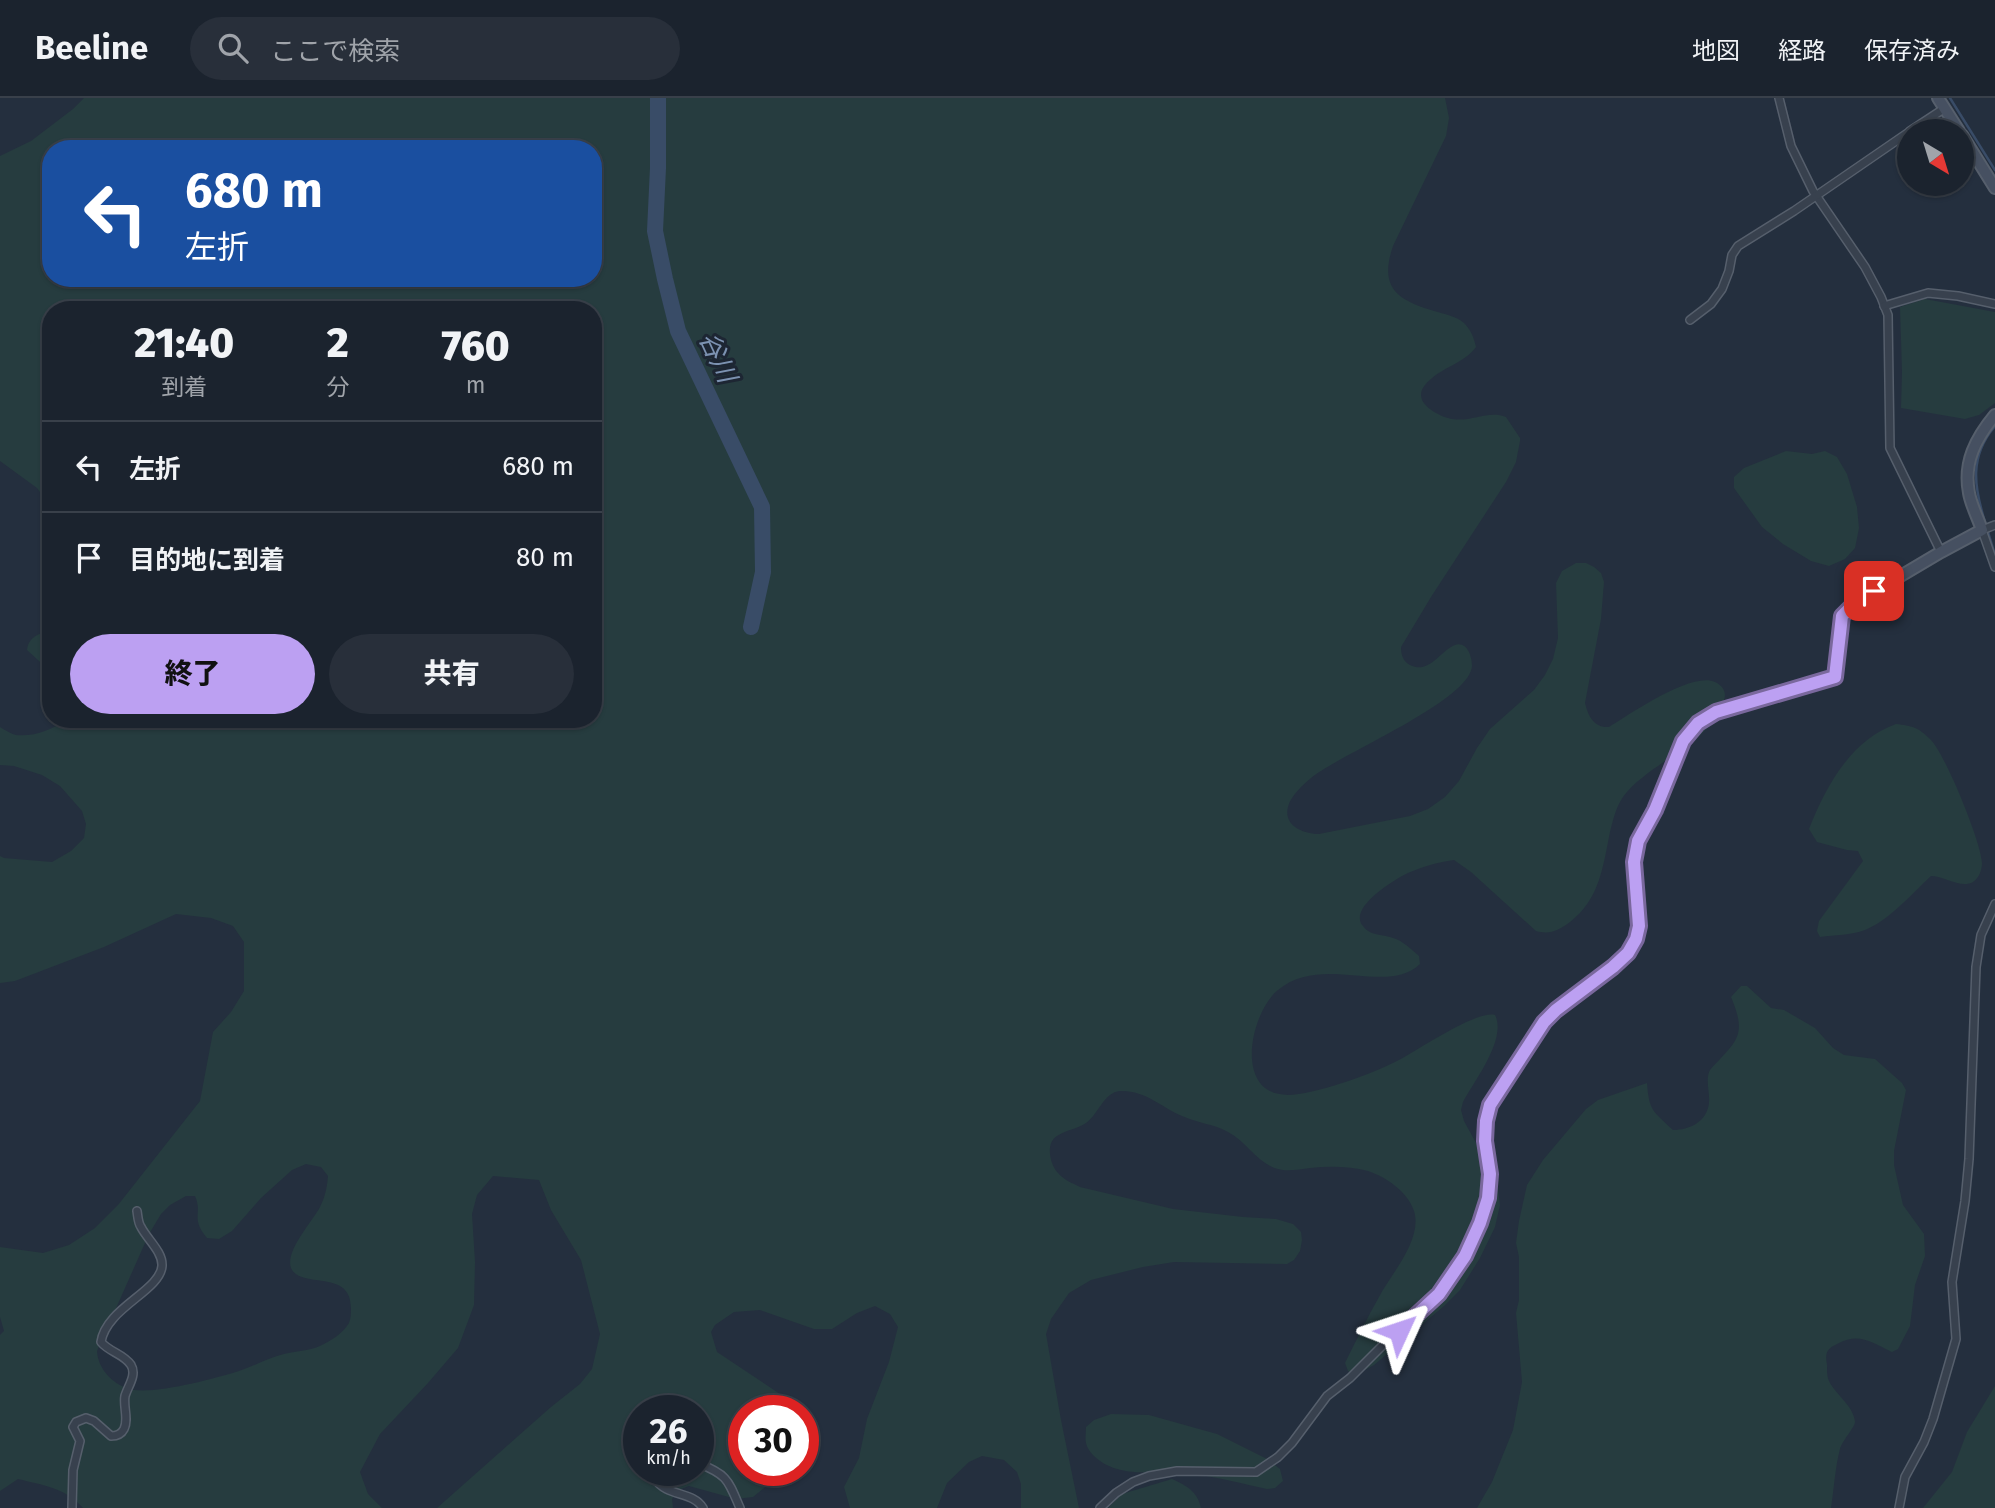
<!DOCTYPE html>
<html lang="ja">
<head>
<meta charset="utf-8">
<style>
  :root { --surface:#1b232e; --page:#282f3a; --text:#f1f3f6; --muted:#a0a4aa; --line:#39404a; --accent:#bca0f2 }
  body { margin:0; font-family:"Fira Sans","Noto Sans JP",sans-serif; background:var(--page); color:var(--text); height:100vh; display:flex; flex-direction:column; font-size:26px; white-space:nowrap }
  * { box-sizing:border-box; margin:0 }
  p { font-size:23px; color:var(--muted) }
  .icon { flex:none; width:38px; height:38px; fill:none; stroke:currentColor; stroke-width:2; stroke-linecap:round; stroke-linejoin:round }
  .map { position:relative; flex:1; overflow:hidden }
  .side { position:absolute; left:42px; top:203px; width:560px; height:427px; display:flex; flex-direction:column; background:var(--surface); border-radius:28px; box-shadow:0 2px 5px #0004,0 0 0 2px var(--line) }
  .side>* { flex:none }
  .guide { position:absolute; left:42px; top:42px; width:560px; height:147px; border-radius:28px; box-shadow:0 2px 5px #0004,0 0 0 2px var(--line); background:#1a4fa0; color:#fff; overflow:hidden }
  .needle { width:46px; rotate:142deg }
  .fabs { position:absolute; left:1897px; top:21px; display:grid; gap:14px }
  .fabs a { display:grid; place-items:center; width:77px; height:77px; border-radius:50%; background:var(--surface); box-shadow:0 2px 5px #0004,0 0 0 2px var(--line); font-size:35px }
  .speed { position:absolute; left:623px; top:1297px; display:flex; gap:14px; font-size:35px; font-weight:700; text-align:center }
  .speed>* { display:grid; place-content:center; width:91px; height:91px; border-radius:50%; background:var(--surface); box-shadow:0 2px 5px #0004,0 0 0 2px var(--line); line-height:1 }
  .speed small { font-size:18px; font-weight:400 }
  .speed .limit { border:10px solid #d22; background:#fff; color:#111 }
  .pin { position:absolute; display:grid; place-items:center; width:60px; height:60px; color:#fff; margin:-30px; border-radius:14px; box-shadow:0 4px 10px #0006 }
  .me { position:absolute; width:77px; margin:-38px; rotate:48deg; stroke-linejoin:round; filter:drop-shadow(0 0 5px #0008) }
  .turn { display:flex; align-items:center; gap:24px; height:147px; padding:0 28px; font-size:32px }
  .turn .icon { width:91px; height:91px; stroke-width:2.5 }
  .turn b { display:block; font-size:49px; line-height:60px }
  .eta { display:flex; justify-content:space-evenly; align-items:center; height:119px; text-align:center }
  .eta b { font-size:42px; font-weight:800; line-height:49px }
  .primary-button { display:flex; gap:14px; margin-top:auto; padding:14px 28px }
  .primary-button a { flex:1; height:80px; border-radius:42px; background:var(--accent); color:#111; font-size:28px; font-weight:800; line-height:80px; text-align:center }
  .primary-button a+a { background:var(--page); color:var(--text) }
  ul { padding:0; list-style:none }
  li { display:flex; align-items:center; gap:21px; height:91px; padding:0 28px; border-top:2px solid var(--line) }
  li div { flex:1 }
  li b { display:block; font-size:26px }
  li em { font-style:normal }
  header { display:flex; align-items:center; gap:42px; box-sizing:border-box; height:98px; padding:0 35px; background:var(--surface); border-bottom:2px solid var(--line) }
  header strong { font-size:33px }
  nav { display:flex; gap:38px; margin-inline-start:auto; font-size:24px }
  .search { width:490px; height:63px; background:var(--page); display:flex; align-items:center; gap:18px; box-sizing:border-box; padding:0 24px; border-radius:38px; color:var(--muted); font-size:26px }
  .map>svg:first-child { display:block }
  .green { fill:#263c3f; fill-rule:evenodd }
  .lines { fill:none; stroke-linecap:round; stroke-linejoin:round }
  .stream { stroke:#394c67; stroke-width:2.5 }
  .river { stroke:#394c67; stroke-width:16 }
  .street-casing { stroke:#565f6c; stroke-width:10 }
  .secondary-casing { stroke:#565f6c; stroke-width:14 }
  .street { stroke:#38414e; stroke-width:7 }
  .secondary { stroke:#465061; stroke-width:10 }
  .route-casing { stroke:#7a689d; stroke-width:18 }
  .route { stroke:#bca0f2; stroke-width:12 }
  .labels { text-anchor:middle; stroke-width:6; stroke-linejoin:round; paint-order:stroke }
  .water-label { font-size:26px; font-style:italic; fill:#7c92b1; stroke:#1d2633 }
</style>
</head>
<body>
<header>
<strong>Beeline</strong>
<div class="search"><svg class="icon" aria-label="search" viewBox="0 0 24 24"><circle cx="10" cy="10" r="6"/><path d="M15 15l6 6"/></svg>ここで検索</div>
<nav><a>地図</a><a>経路</a><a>保存済み</a></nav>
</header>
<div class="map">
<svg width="1995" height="1410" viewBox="0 0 1995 1410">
  <rect width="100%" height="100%" fill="#242f3e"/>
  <g class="green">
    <path d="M84,0H1445L1449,20L1446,38L1393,148C1379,189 1396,202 1434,213C1444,216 1456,218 1464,225C1471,232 1474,240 1476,249C1464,266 1440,269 1425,287C1421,292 1420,296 1422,302C1425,308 1432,313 1438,316C1465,331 1484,310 1506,319L1520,340V343L1516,364L1506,384L1431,499L1401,549C1401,557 1403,563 1410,567C1427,576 1438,557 1451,549C1465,540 1472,556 1472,568C1470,603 1340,656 1311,680C1303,687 1291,697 1288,709C1283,728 1304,736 1319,736L1410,718L1428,711L1445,699L1459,683L1477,650L1490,631L1534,592L1545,577L1553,561L1558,540L1556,485L1562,473L1576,465H1586L1594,469L1601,475L1604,484L1601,521L1585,605C1588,618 1594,630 1609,629C1630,616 1692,573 1715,584C1725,589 1727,596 1723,605C1710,641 1669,657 1642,680C1635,685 1628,692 1623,699C1616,709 1613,722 1610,734C1603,768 1600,801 1570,824C1559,832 1550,837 1536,833L1471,774L1454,762C1438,764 1417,770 1402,778C1390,785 1348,811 1363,828C1370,838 1382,836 1393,840C1403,843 1411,851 1419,858L1420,866C1387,898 1322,855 1278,892C1250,915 1233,997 1288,997C1313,997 1372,976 1395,964C1416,954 1475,912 1495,917C1507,941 1475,982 1463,1004L1461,1012L1464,1023L1487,1065L1498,1091L1500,1107L1495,1129L1480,1160L1460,1192L1444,1208L1374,1267L1355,1277L1348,1273L1345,1265C1356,1243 1367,1220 1379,1199C1391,1176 1423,1141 1414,1113C1408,1094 1386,1079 1368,1073C1349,1068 1329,1068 1310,1070C1300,1071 1288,1074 1278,1071C1258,1066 1246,1043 1228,1034C1214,1026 1197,1025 1182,1018C1161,1009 1145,992 1120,993C1104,994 1098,1017 1086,1025C1077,1031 1066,1032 1057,1038C1045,1045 1050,1067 1058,1075C1064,1082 1072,1085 1080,1089L1173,1111L1243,1119L1276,1121L1293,1126L1301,1134L1302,1142L1300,1153L1294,1162L1287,1166L1174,1164L1143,1169L1091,1182L1069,1195L1051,1221L1046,1236L1061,1322L1079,1410H1021V1386L1017,1374L1004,1362L982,1358L969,1364L947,1385L937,1410H850L844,1389L859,1360L867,1321L889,1264L898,1229L890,1216L875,1208L857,1215L832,1231H814L760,1212L734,1214L715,1227L711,1234L717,1254L783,1298L788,1312H744V1372H781L779,1378L753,1399L736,1401L689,1388L678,1392L672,1401L673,1410H437L551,1309L580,1286L592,1271L600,1236L581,1162L551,1112L539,1082L493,1078L477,1097L472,1116L475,1164L474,1207L458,1250L428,1285L380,1336L360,1374L368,1396L382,1410H83C66,1390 42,1387 18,1381L0,1393V1237L4,1233L0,1219V1149L43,1155L69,1147L95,1130L118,1107L200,1003L213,934L231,914L244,893V844L233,828L211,820L176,816L104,849L15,883L0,885V758L4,760L52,764L71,753L84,740L86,726L82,713L60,688L42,677L14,668L0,667V629C5,632 11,636 16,637C33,639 53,632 66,621H593V212H51V409L37,390L0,363V58L31,43L73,11ZM51,51H593V180H51ZM306,1066L321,1069L328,1078C327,1090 325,1099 320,1109C312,1124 285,1153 291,1170C301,1192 351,1170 351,1210C351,1215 351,1220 349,1225C342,1236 332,1242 320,1248C308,1253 296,1253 284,1256C268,1260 254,1268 239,1273C213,1281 161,1295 134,1292C115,1289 98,1272 97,1253L149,1136L161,1116L170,1107L186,1098H195C203,1116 190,1120 207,1140L219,1141L232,1133L261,1100L292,1072ZM639,1312H698V1372H639Z"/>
    <path d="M1925,201L1995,214V305L1979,317L1965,321L1901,310L1902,274L1900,209Z"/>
    <path d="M1786,353L1812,356L1825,353L1837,359L1847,376L1857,409L1859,430L1855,450L1845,461L1829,468L1811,463L1783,446L1762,429L1734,390V379L1744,370Z"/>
    <path d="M51,532V574L27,552C28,539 40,535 51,532Z"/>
    <path d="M1896,626C1912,628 1918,629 1930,641C1945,655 1981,744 1982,765C1982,772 1979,780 1973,784C1961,791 1944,778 1931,778C1913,795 1888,823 1865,832C1851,837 1835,837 1820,839L1817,833L1819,823L1863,763L1858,753L1847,752L1817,744L1809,731C1826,688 1851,642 1896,626Z"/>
    <path d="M1741,888H1747L1771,910L1784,912L1815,930L1833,950L1844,957L1875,961L1902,985L1906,992L1894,1053V1067L1903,1107L1924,1136L1925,1158L1915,1187L1910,1228L1898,1251L1892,1254C1871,1244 1859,1234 1837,1246C1826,1251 1825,1256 1827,1267C1827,1272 1827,1279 1829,1283C1835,1296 1854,1308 1855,1324C1855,1329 1842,1343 1840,1351C1835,1370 1834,1391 1831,1410H1477L1492,1384L1513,1332L1522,1284L1516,1215L1519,1202V1159L1516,1145L1519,1123L1527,1087L1543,1062L1586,1011L1598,1002L1647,985C1649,1013 1653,1013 1673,1032C1689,1032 1707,1024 1709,1005C1710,993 1705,982 1710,972C1736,943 1748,939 1731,899Z"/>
    <path d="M1995,1288V1410H1923L1952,1374L1967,1334Z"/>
    <path d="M1111,1316L1149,1317L1217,1336L1267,1361L1280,1371L1283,1383L1275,1390L1267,1391C1243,1386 1218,1379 1193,1376C1161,1371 1120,1383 1094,1358C1091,1355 1087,1350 1086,1345C1085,1340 1086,1334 1086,1329L1094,1322Z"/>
    <path d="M1172,1381C1187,1388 1197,1393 1201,1410H1108L1122,1396Z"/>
  </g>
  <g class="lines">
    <g class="stream">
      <path d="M1950,0L1995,72"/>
      <path d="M1985,424C1974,389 1969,358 1995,328"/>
      <path d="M1988,434L1995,457"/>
    </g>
    <path class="river" d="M658,0V70L655,133L665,181L678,233L762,409L763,474L751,529"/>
    <defs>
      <g id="street">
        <path d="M1779,0L1791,48L1813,93L1865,169L1881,199L1888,217L1890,350L1941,454"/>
        <path d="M1910,33L1945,10"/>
        <path d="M1884,208L1928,195L1958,198L1995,206"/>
        <path d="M1690,222L1711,206L1722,191L1729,173L1732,157L1738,148L1794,113L1909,34"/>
        <path d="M1995,427L1982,432L1995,469"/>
        <path d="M698,1365C728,1377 728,1382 740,1410"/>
        <path d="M657,1372L655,1381C667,1399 693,1393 703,1410"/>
        <path d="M72,1410L73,1372L80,1343L73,1329L76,1324L86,1320L94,1323L111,1338C116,1338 121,1337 124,1331C129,1321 123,1309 125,1298C128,1288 137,1277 131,1267C124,1256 109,1254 101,1244C106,1210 160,1193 162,1168C163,1154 147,1141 141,1129C138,1125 138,1119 137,1113"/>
        <path d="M1100,1410L1116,1395L1133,1384L1149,1378L1177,1373L1256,1374L1278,1359L1292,1345L1327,1298L1350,1280L1385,1245L1439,1196L1465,1158L1480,1125L1488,1100L1491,1076L1485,1043L1486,1023L1490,1007L1544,924L1556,912L1613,869L1628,855L1636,841L1638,828L1634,764L1638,743L1655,712L1683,643L1698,625L1716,614L1794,592"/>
        <path d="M1899,1410L1905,1379L1924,1344L1933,1321L1956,1241L1952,1184L1965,1103L1969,1061L1976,869L1981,837L1995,806"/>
      </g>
      <g id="secondary">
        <path d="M1938,0L1959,33"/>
        <path d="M1962,37L1995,90"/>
        <path d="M1794,592L1835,579L1842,518L1855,505L1941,454L1982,432C1978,420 1971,407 1969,395C1963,364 1976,340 1995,317"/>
      </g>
    </defs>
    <use href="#street" class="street-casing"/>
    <use href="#secondary" class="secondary-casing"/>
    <use href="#street" class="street"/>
    <use href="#secondary" class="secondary"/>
  </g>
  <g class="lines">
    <defs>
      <path id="route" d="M1399,1233L1439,1196L1465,1158L1480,1125L1488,1100L1490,1076L1485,1043L1486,1023L1490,1007L1544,924L1556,912L1613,869L1628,855L1636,841L1639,828L1634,764L1638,743L1655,712L1683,643L1698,625L1716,614L1835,579L1842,518L1855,505L1874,493"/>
    </defs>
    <use href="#route" class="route-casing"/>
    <use href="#route" class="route"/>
  </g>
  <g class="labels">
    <g class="water-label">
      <text transform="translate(718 259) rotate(65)" y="9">谷川</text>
    </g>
  </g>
</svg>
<div class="fabs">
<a><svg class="needle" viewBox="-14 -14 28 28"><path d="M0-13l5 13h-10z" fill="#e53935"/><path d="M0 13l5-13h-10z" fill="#a0a4aa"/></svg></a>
</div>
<div class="speed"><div>26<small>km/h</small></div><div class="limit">30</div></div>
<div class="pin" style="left:1874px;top:493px;background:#d93025"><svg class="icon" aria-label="arrive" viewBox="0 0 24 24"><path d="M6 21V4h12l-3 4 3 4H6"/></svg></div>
<svg class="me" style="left:1399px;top:1233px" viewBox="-20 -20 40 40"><path d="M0-17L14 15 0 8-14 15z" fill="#bca0f2" stroke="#fff" stroke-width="4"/></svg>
<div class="guide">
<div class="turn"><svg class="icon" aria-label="left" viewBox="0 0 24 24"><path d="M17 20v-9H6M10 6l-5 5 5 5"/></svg><div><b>680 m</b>左折</div></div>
</div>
<section class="side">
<div class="eta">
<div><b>21:40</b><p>到着</p></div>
<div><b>2</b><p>分</p></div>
<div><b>760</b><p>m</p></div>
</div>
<ul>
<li><svg class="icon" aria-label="left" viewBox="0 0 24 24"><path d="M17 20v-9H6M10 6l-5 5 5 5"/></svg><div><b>左折</b></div><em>680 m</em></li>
<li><svg class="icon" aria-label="arrive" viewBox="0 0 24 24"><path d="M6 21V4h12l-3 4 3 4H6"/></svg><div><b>目的地に到着</b></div><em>80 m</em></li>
</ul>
<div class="primary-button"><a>終了</a><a>共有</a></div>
</section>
</div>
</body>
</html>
